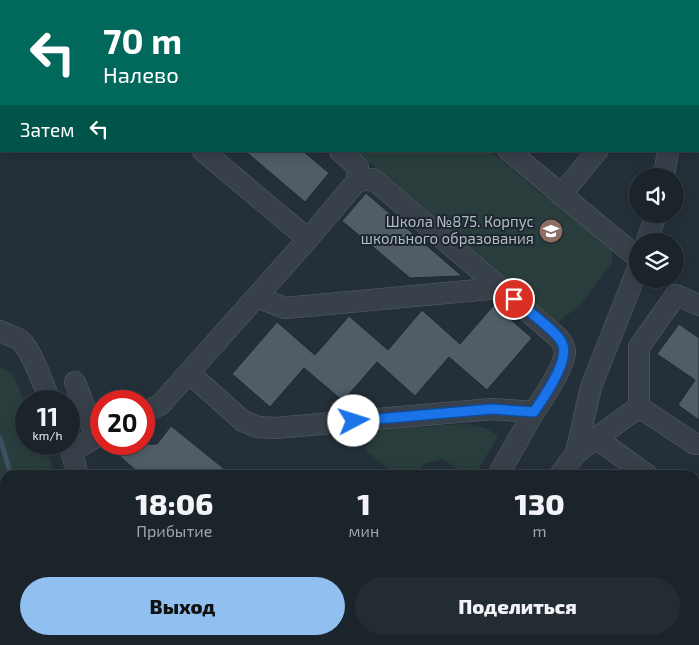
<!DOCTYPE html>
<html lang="ru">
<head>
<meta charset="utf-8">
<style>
  :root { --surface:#1b242b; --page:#242c33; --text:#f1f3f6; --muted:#a0a4a9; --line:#394147; --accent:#8fc0ef }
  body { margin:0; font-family:"Exo 2",sans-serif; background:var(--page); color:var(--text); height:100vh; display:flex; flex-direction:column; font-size:19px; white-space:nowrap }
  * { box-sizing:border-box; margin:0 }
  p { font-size:16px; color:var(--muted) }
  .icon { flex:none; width:28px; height:28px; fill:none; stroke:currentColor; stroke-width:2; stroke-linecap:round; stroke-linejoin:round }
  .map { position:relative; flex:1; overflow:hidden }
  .details { position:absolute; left:0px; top:470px; width:700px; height:175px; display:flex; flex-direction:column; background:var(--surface); border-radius:15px 15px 0 0; box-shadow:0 2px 12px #0003,0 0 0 1px var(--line) }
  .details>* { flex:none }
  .hud { position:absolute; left:0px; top:0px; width:700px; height:152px; box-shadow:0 2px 12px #0003,0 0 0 1px var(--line); background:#00695c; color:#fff; overflow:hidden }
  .buttons { position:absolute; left:629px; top:168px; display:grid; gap:10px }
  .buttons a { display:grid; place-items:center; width:55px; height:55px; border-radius:50%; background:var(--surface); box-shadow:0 2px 12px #0003,0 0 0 1px var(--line); font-size:25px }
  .speed { position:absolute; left:15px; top:390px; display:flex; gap:10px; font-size:25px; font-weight:700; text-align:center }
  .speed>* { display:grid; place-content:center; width:65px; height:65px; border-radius:50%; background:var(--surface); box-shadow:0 2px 12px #0003,0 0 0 1px var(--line); line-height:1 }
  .speed small { font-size:12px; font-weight:400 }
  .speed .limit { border:8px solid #d22; background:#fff; color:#111 }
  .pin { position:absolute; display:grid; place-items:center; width:42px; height:42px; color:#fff; margin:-21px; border:2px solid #fff; border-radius:50%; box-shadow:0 1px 5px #0007 }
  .me { position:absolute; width:55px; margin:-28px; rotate:85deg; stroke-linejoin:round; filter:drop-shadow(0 0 4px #0008) }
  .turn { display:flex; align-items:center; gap:18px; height:105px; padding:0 20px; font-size:22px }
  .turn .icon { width:65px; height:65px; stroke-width:2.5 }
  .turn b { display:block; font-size:35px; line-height:42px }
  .then { display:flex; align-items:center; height:48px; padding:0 20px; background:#0003; gap:10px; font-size:19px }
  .eta { display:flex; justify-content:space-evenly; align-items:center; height:85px; text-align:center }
  .eta b { font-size:30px; font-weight:800; line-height:35px }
  .button { display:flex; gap:10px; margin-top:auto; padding:10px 20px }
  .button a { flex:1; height:58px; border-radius:30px; background:var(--accent); color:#111; font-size:20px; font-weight:800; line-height:58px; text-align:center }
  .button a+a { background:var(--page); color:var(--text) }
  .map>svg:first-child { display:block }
  .green { fill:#293e3c }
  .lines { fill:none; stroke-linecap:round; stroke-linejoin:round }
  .stream { stroke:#3b5061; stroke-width:5 }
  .building { fill:#505d67; stroke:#1f2831 }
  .minor-casing { stroke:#565f68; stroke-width:22 }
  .minor { stroke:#38414a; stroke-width:21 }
  .route-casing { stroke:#114b97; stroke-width:12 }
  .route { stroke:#1a73e8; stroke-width:9 }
  .labels { text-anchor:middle; stroke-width:4; stroke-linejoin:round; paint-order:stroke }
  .poi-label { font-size:15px; fill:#b3bcc5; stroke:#1d262f; text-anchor:end }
</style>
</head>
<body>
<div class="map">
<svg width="699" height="645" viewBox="0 0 699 645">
  <rect width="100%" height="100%" fill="#243039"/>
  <g class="green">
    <path d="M356,151H490L544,196L586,204L613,231L612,262L580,305L558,322Z"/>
    <path d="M0,367L13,374L26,405V444H44L50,459L54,475H5V640H70V645H0Z"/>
    <path d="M466,424L486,428L498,436L475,475H468L442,459L424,464L415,475H395L364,449L379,430Z"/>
    <path d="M695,620L699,624V637L691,645H643L648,640H695Z"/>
  </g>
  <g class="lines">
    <g class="stream">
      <path d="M0,438L11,475"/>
      <path d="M30,640L31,645"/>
    </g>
  </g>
  <g class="building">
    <path d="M245,151H303L329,173L305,202Z"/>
    <path d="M366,193L462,276L410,278L342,221Z"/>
    <path d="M494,305L532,338L487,390L449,357L415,396L377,362L343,401L304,368L270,407L232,374L277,322L315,355L349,316L388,350L422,310L460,344Z"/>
    <path d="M679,324L699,338V420L678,405L695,380L657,354Z"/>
    <path d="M171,426L232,475H141L107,445L108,444H157Z"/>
  </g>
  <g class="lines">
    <defs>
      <g id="minor">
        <path d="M163,0L165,1"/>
        <path d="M592,0L593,1"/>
        <path d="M35,1L36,0"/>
        <path d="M456,1L457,0"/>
        <path d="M699,11V10"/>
        <path d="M203,151L308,239"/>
        <path d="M509,151L638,258"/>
        <path d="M664,176L668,151"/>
        <path d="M561,195L597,151"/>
        <path d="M647,241L656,214"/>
        <path d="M257,297L285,308L500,288"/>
        <path d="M0,331C6,335 16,336 21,341C32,351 44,386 50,401"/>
        <path d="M189,373L243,421L258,427L275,428L492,409L534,412C543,398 563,370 565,353C565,344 559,338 553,333L373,179L357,181"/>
        <path d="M75,382L96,437"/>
        <path d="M639,407L695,444H699"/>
        <path d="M144,412L160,405L308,239L357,181L358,167L340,151"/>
        <path d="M596,438L647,475"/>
        <path d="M69,444L78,475"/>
        <path d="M72,451L101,434"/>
        <path d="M576,453L591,387L638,268"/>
        <path d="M498,475L534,412"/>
        <path d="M560,475L576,453L639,407V347L676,295L699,305"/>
        <path d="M93,640V645"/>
        <path d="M460,640L466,645"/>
        <path d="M360,645L365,640"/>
        <path d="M423,645L427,640"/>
      </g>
    </defs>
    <use href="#minor" class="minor-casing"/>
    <use href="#minor" class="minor"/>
  </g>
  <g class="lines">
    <defs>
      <path id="route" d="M354,421L492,409L534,412C543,398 571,360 562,343C557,331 525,309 514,299"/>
    </defs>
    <use href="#route" class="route-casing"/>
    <use href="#route" class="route"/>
  </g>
  <defs>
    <symbol id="school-disc" viewBox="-11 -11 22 22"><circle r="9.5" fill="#8d6e63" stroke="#1d262f"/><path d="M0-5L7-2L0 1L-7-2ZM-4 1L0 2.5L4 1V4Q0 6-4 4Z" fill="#fff"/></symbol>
  </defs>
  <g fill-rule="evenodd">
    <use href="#school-disc" x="537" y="217" width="28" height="28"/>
  </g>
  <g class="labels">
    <g class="poi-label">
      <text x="534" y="227">Школа №875. Корпус<tspan x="534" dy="17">школьного образования</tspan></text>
    </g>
  </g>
</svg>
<div class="buttons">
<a><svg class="icon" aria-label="sound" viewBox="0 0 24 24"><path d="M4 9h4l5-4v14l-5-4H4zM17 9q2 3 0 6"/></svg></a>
<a><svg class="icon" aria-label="layers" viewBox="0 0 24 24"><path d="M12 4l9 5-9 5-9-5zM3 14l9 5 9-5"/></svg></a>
</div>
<div class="speed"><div>11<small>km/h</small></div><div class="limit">20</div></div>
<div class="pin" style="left:514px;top:299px;background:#d93025"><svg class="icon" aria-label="arrive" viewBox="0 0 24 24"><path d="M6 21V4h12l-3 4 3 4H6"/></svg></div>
<svg class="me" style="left:354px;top:421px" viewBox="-20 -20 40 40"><circle r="19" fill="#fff"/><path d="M0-13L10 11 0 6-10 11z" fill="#1a73e8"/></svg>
<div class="hud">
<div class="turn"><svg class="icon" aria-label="left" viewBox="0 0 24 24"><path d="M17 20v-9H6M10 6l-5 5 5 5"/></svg><div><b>70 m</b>Налево</div></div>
<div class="then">Затем<svg class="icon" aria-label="left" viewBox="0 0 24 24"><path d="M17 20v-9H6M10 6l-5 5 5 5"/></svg></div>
</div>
<section class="details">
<div class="eta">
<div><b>18:06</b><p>Прибытие</p></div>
<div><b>1</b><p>мин</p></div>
<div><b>130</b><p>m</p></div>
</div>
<div class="button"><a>Выход</a><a>Поделиться</a></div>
</section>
</div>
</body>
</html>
